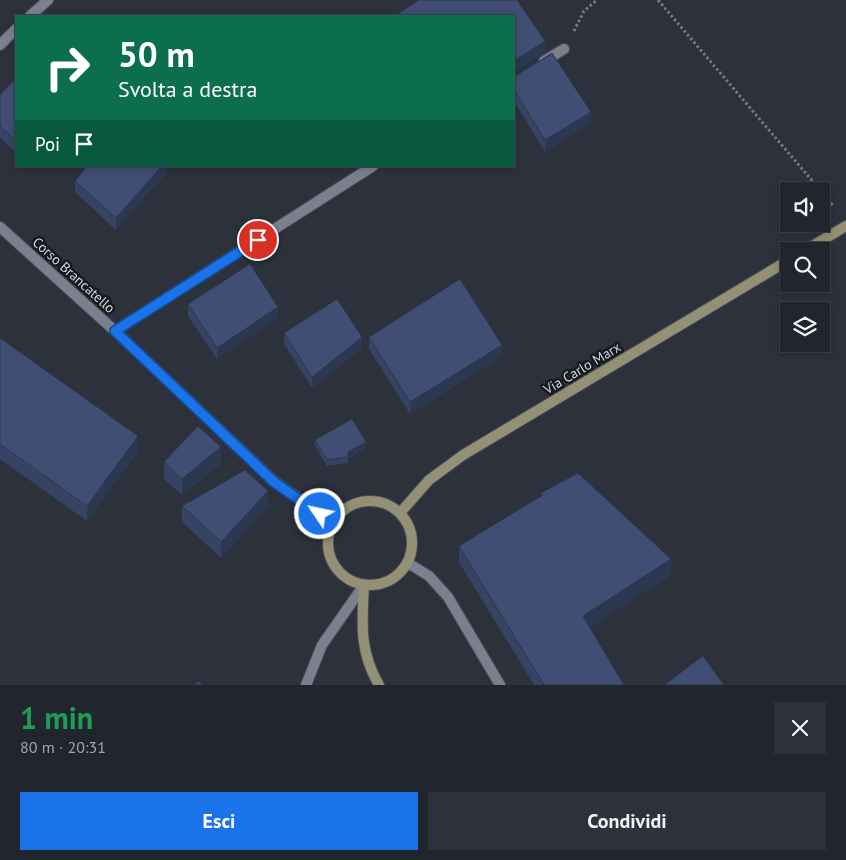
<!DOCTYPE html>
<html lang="it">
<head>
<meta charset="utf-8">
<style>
  :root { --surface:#21252d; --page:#2d3139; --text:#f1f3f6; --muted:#a2a5aa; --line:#3e4249; --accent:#1a73e8 }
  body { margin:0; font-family:"PT Sans",sans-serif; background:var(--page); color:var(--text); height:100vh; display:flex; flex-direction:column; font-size:19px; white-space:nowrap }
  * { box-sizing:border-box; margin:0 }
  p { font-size:16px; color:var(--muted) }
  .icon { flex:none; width:28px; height:28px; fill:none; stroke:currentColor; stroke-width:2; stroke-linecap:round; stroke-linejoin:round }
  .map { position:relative; height:685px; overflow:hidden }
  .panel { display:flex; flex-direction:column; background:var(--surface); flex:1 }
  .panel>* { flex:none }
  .top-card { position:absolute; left:15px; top:15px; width:500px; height:152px; border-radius:0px; box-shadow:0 2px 8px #0003,0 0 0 1px var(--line); background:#0b6e4f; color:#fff; overflow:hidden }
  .tools { position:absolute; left:780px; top:182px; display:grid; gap:10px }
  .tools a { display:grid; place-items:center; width:50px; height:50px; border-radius:0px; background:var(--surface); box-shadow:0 2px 8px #0003,0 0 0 1px var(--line); font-size:25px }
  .pin { position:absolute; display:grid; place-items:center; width:42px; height:42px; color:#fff; margin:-21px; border:2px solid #fff; border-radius:50%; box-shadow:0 1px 5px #0007 }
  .me { position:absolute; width:55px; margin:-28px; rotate:304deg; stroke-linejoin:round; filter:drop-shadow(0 0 4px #0008) }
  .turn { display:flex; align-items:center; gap:18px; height:105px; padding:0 20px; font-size:22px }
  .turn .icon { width:65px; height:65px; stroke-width:2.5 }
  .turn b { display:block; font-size:35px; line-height:42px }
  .then { display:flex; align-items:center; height:48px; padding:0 20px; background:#0003; gap:10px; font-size:19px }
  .round { display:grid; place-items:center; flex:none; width:52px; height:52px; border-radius:0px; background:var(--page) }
  .summary { display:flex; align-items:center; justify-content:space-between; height:85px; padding:0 20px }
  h1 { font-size:30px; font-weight:700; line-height:38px; color:#1e9e55 }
  .action { display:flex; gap:10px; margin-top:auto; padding:10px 20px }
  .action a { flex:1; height:58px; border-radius:0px; background:var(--accent); color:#fff; font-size:20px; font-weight:700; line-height:58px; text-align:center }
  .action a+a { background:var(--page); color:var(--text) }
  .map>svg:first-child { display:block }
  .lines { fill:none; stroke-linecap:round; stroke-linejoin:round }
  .service-casing { stroke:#4a4e57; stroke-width:12 }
  .minor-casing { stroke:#4a4e57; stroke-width:12 }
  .secondary-casing { stroke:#4a4e57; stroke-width:12 }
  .path { stroke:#757982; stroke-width:3; stroke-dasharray:2.5 2.5; stroke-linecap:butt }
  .service { stroke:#7a808d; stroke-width:10 }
  .minor { stroke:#7a808d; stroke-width:10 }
  .secondary { stroke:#949075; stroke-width:10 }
  .wall { fill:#364362 }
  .shaded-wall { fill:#2c3750 }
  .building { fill:#3f4e72; stroke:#2c3750 }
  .route-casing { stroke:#114b97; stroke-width:12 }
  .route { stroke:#1a73e8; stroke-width:9 }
  .labels { text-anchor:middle; stroke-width:5; stroke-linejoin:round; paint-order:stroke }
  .street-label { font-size:14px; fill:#d5d8df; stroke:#16191e }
</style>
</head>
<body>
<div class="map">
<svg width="846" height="685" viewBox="0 0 846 685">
  <rect width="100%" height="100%" fill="#2c313c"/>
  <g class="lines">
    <defs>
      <path id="service" d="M306,685L322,645L364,585"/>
      <g id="minor">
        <path d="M30,16L48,0"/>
        <path d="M0,45L16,29"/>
        <path d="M544,61L564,49"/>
        <path d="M0,227L115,331L275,482L333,522"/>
        <path d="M115,331L373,166"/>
        <path d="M408,563L429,576L448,597L500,685"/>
      </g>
      <g id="secondary">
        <path d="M804,251L846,226"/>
        <circle cx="370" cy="543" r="42"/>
        <path d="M400,513L429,480L463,455L789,260"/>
        <path d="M364,585C362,623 359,651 379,685"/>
      </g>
    </defs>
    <use href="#service" class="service-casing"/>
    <use href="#minor" class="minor-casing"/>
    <use href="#secondary" class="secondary-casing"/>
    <g class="path">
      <path d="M658,0L821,191"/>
      <path d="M574,31L584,11L597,0"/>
      <path d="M821,192L834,207"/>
    </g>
    <use href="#service" class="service"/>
    <use href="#minor" class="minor"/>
    <use href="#secondary" class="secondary"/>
  </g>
  <g class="wall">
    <path d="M514,74L591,123L545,152L514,101Z"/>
    <path d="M16,78V153L0,138V95Z"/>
    <path d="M167,166V172L116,230L75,192V181Z"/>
    <path d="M188,304L278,318L217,359L188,316Z"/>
    <path d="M284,333L362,348L312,388L284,344Z"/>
    <path d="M369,337L502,356L410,414L369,349Z"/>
    <path d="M0,338L138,451L87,521L0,459Z"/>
    <path d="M315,440L366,448L348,459V463L327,466L315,446Z"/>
    <path d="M164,462L221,464L182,495L164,479Z"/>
    <path d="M541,493L671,575L589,627L624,685H534L459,562V546L541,496Z"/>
    <path d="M182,506L268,507L221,558L182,522Z"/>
  </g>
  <g class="shaded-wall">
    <path d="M545,41V53L514,72V61Z"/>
    <path d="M591,112V123L545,152V140Z"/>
    <path d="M162,166H167V172L116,230V218Z"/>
    <path d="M278,307V318L217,359V348Z"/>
    <path d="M362,337V348L312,388V377Z"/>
    <path d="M502,345V356L410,414V402Z"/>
    <path d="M138,436V451L87,521V506Z"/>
    <path d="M366,442V448L348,459V452Z"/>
    <path d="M221,447V464L182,495V479Z"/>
    <path d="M268,491V507L221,558V542Z"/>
    <path d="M671,559V575L583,632V616Z"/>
  </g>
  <g class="building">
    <path d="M419,0H517L545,41L514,61V16H402L399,13Z"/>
    <path d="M552,53L591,112L545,140L514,90V74L517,75Z"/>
    <path d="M16,78V141L0,126V95Z"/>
    <path d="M87,166H162L116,218L75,181Z"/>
    <path d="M250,264L278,307L217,348L188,304Z"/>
    <path d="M460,279L502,345L410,402L369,337Z"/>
    <path d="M337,299L362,337L312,377L284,333Z"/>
    <path d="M0,338L138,436L87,506L0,444Z"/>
    <path d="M352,419L366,442L348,452V457L327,460L315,440Z"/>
    <path d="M198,426L221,447L182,479L164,462Z"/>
    <path d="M245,470L268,491L221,542L182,506Z"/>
    <path d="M578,473L671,559L583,616L624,685H544L459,546L543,495L541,493Z"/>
    <path d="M703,656L724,685H664Z"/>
    <path d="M198,681L203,685H195Z"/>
  </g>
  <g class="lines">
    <defs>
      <path id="route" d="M258,240L115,331L274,482L320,514"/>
    </defs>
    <use href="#route" class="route-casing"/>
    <use href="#route" class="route"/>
  </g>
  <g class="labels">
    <g class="street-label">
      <text transform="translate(74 275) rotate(42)" y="5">Corso Brancatello</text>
      <text transform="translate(582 368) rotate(-31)" y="5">Via Carlo Marx</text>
    </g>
  </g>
</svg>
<div class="tools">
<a><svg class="icon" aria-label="sound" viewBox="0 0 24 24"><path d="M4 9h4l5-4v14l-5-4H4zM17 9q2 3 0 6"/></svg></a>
<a><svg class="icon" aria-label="search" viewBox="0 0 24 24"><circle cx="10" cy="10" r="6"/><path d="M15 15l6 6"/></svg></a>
<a><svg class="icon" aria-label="layers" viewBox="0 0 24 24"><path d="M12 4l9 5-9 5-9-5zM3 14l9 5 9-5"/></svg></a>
</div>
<div class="pin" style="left:258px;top:240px;background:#d93025"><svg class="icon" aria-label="arrive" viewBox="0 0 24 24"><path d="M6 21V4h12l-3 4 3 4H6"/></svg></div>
<svg class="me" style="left:320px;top:514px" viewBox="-20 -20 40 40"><circle r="17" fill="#1a73e8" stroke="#fff" stroke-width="3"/><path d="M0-11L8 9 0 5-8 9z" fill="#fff"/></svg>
<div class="top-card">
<div class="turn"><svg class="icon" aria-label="right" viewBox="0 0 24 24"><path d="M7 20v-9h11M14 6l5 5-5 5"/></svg><div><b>50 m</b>Svolta a destra</div></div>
<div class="then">Poi<svg class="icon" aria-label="arrive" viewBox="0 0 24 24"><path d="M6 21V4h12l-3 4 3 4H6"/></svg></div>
</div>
</div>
<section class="panel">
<div class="summary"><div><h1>1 min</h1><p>80 m · 20:31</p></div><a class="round"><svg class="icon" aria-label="close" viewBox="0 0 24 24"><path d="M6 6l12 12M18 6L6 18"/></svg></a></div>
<div class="action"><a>Esci</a><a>Condividi</a></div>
</section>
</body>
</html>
